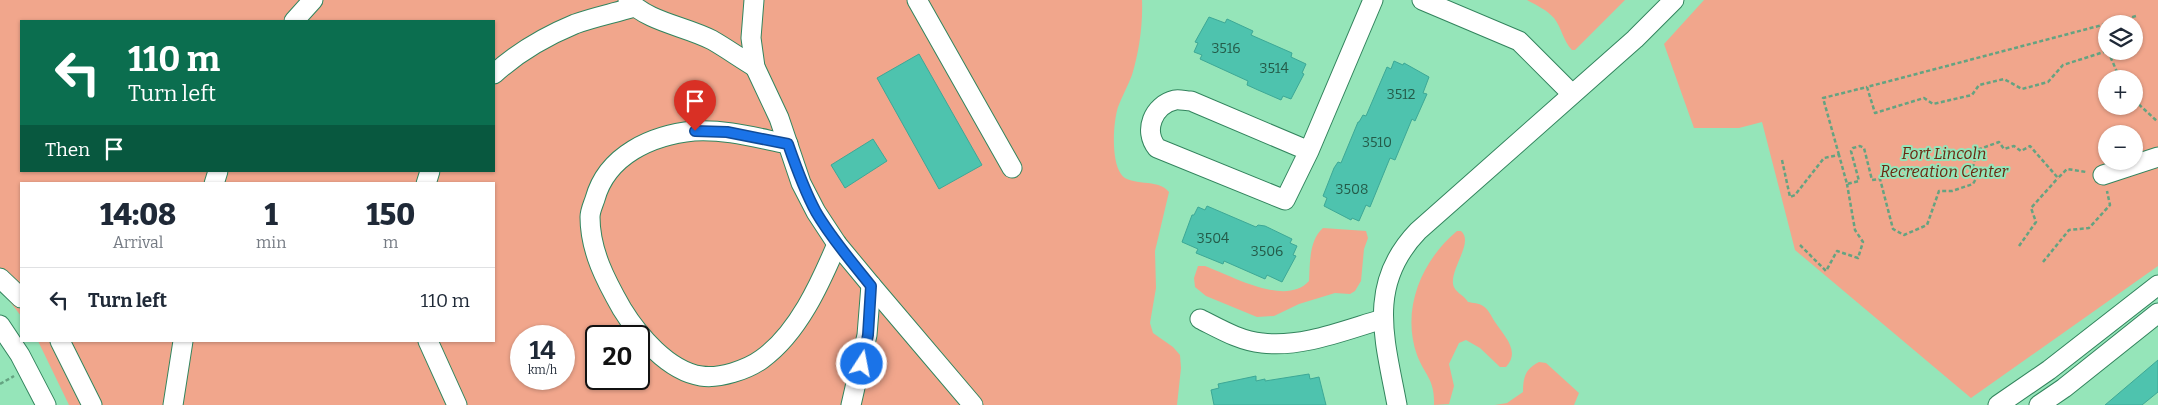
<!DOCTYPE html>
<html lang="en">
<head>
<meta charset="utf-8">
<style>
  :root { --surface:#fff; --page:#f2f2f3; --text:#1f2937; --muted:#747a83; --line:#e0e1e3 }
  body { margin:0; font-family:Bitter,serif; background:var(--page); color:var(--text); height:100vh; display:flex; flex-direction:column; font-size:19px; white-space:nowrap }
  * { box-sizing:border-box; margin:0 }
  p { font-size:16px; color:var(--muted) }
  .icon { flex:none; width:28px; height:28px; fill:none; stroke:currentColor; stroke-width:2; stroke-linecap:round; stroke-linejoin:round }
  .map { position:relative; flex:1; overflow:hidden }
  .drawer { position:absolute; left:20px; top:182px; width:475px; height:160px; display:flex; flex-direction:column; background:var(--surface); border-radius:0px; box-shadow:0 1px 4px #0004 }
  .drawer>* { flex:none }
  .top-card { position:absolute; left:20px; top:20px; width:475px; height:152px; border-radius:0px; box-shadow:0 1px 4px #0004; background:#0b6e4f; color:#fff; overflow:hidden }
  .buttons { position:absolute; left:2098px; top:15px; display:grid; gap:10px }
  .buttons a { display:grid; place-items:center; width:45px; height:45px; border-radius:50%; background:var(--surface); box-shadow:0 1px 4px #0004; font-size:25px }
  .speed { position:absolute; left:510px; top:325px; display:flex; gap:10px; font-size:25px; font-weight:700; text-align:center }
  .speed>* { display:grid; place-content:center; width:65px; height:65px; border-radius:50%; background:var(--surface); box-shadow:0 1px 4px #0004; line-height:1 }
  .speed small { font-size:12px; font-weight:400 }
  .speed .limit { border:2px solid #111; border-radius:8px; background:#fff; color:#111 }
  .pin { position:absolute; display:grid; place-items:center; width:42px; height:42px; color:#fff; margin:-51px -21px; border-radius:50% 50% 50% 0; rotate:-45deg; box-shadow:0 0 5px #0007 }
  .pin .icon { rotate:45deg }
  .me { position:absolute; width:55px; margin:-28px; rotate:11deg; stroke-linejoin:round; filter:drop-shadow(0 0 4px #0008) }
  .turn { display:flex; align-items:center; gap:18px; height:105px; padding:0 25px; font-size:22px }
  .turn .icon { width:65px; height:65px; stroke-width:2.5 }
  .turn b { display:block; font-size:35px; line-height:42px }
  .then { display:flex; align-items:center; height:48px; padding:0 25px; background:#0003; gap:10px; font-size:19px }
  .eta { display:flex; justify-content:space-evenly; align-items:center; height:85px; text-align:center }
  .eta b { font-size:30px; font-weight:800; line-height:35px }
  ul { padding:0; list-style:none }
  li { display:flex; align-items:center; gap:15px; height:65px; padding:0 25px; border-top:1px solid var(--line) }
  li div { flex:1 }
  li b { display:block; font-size:19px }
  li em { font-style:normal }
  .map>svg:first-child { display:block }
  .green { fill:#f1a68c; fill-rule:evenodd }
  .building { fill:#4ec3ae; stroke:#3da896 }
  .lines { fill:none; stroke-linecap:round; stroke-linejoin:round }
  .minor-casing { stroke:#32845d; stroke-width:21 }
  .path { stroke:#64a381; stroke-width:2.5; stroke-dasharray:4 2.5; stroke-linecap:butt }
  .minor { stroke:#fff; stroke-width:19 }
  .route-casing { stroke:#114b97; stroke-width:12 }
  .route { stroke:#1a73e8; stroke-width:9 }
  .labels { text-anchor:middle; stroke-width:4; stroke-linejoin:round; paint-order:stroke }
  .number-label { font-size:14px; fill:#245b49 }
  .park-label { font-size:16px; font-style:italic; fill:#6a2810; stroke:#95e5b9 }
</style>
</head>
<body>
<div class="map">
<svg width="2158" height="405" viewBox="0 0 2158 405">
  <rect width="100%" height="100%" fill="#95e5b9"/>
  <g class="green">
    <path d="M0,0H1142C1143,25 1139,52 1132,75C1128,86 1122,96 1118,107C1113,123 1111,160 1121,174C1129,187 1159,178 1169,192L1155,251L1156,288L1150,323L1153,333L1173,347L1180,355L1181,368L1177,405H69L38,341H494V184H21V316L0,289ZM21,21H494V171H21ZM521,336H564V379H521ZM596,336H639V379H596Z"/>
    <path d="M1527,0H1625L1575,50H1572C1563,41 1562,28 1554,18C1547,10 1536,5 1527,0Z"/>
    <path d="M1704,0H2158V266L1971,398L1795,250L1762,122L1739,128H1694L1664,44ZM2106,24H2134V51H2106ZM2106,79H2134V106H2106ZM2106,134H2134V161H2106Z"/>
    <path d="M1323,228L1366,231L1368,238L1364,249L1361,281L1355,291L1350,294L1335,293L1299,304L1274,316L1257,317L1206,296L1195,287L1194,278L1198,266H1205C1232,276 1286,307 1309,281C1310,263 1309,240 1323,228Z"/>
    <path d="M1457,231H1461C1474,242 1451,267 1453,284C1454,292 1464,295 1468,302C1473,303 1479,303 1483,306C1489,310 1491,316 1495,322C1504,336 1521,351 1506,367H1500L1480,348L1466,340L1459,343L1449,364L1454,386L1449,404L1434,405C1435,379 1425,376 1417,355C1401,310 1421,261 1457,231Z"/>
    <path d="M1539,362L1546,363L1579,393L1574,405H1495L1507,403L1523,392C1523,378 1525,369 1539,362Z"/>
  </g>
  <g class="building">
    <path d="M1209,17L1225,23L1227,19L1253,31L1251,35L1292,53L1291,57L1306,64L1302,73L1304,74L1291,99L1283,96L1281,100L1258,90L1247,85L1248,81L1200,59L1202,55L1194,52L1198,43L1195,42Z"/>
    <path d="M919,54L982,165L939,189L877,78Z"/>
    <path d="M1394,61L1403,65L1404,63L1429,77L1423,93L1427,94L1415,121L1412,119L1395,160L1390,158L1370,207L1366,205L1359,221L1352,218L1351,220L1324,206L1327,198L1323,196L1334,168L1338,162L1341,163L1358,122H1359L1363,115L1366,116L1387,67L1391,69Z"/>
    <path d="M873,139L887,161L845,188L831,165Z"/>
    <path d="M1207,206L1256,227L1258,225L1265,226L1292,239L1290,243L1297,246L1293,255L1296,256L1282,282L1267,275L1265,279L1224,261L1223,264L1196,253L1198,249L1182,242L1192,215H1194L1198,207L1205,210Z"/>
    <path d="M2158,360V392L2142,405H2105Z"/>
    <path d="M1309,374L1310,379L1319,377L1326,405H1214L1211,390L1219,388L1218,384L1256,376V381L1265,379V381Z"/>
  </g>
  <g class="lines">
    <defs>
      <g id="minor">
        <path d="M628,0C648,22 685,26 712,40C726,48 740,58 755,67"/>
        <path d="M754,0L751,38L755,67L779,118L801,183L816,212L837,244L871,285L973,405"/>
        <path d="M917,0L1012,168"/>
        <path d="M1422,0L1519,41L1572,94"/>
        <path d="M294,21L313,0"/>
        <path d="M494,74C517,53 546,36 575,24C594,17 615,13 634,7"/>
        <path d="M788,144C757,138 726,129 694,131C652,135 607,155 595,199C593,205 590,211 590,217C590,251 606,281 622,309C638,335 668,371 701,376C719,379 747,370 762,359C798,333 820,284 837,244"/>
        <path d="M1309,151L1191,101C1186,101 1179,99 1175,100C1153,105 1143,131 1157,148L1285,200L1309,151L1373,0"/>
        <path d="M2103,175L2158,157"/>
        <path d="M214,184L218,171"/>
        <path d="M426,184L430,171"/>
        <path d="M0,278L21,298"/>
        <path d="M1200,319C1220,329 1240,341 1262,343C1302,348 1345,330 1383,319"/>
        <path d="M0,325L20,355L46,405"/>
        <path d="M60,341L92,405"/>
        <path d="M428,341L457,405"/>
        <path d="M173,405L183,341"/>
        <path d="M851,405L867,335L871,285"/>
        <path d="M1397,405C1385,340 1366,285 1418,231L1635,39L1674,0"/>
        <path d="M1998,405L2049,370L2158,285"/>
        <path d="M2039,405L2064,388L2158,313"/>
      </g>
    </defs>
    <use href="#minor" class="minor-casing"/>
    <g class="path">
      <path d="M2106,24L1867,87L1875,113L1924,98L1933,104L1972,95L1979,85L2004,79L2022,89L2048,82L2063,65L2107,51"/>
      <path d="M2107,24L2136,16"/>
      <path d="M2108,51L2120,79"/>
      <path d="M2134,100L2158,122"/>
      <path d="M1839,155L1823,98L1867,87"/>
      <path d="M1782,160L1790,197L1795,195L1824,158L1839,155L1847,184L1859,181L1851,151L1853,148L1860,146L1864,148L1872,180L1880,179L1893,229L1904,235L1927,225L1939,191H1952L1973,184L1979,173L1973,167L1977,150L1999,142L2004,149L2014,146L2021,151L2030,146L2058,178L2067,169L2086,172"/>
      <path d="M1800,245L1826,271L1837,251L1858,258L1863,242L1855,230L1847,184"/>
      <path d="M2019,246L2036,222L2031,208L2058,178"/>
      <path d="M2043,262L2069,230L2089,228L2110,205L2107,191"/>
      <path d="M0,384L14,376"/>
    </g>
    <use href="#minor" class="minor"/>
  </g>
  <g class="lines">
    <defs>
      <path id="route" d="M695,131L727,132L788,144C796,167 804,190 816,212C831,238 852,262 871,286L868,335L862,364"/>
    </defs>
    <use href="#route" class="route-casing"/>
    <use href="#route" class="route"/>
  </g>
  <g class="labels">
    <g class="number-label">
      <text x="1226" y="53">3516</text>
      <text x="1274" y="73">3514</text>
      <text x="1401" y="99">3512</text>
      <text x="1377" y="147">3510</text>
      <text x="1352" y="194">3508</text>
      <text x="1213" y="243">3504</text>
      <text x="1267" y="256">3506</text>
    </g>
    <g class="park-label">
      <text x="1944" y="159">Fort Lincoln<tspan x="1944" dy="18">Recreation Center</tspan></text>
    </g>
  </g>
</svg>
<div class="buttons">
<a><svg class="icon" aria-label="layers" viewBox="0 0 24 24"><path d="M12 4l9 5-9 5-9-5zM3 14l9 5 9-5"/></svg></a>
<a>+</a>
<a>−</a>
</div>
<div class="speed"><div>14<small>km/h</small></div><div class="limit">20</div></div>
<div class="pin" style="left:695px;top:131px;background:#d93025"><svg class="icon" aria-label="arrive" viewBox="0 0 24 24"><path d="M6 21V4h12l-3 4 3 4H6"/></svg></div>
<svg class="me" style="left:862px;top:364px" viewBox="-20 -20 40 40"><circle r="17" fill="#1a73e8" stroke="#fff" stroke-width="3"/><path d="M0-11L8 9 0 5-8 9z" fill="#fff"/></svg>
<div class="top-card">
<div class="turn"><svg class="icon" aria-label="left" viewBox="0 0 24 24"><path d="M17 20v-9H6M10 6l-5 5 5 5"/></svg><div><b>110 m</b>Turn left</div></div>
<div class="then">Then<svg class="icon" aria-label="arrive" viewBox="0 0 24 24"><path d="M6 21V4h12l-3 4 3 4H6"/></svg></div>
</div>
<section class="drawer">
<div class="eta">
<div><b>14:08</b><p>Arrival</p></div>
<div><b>1</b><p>min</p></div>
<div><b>150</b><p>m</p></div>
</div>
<ul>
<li><svg class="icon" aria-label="left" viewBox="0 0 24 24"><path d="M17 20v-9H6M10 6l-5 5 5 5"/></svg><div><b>Turn left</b></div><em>110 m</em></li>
</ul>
</section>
</div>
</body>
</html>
